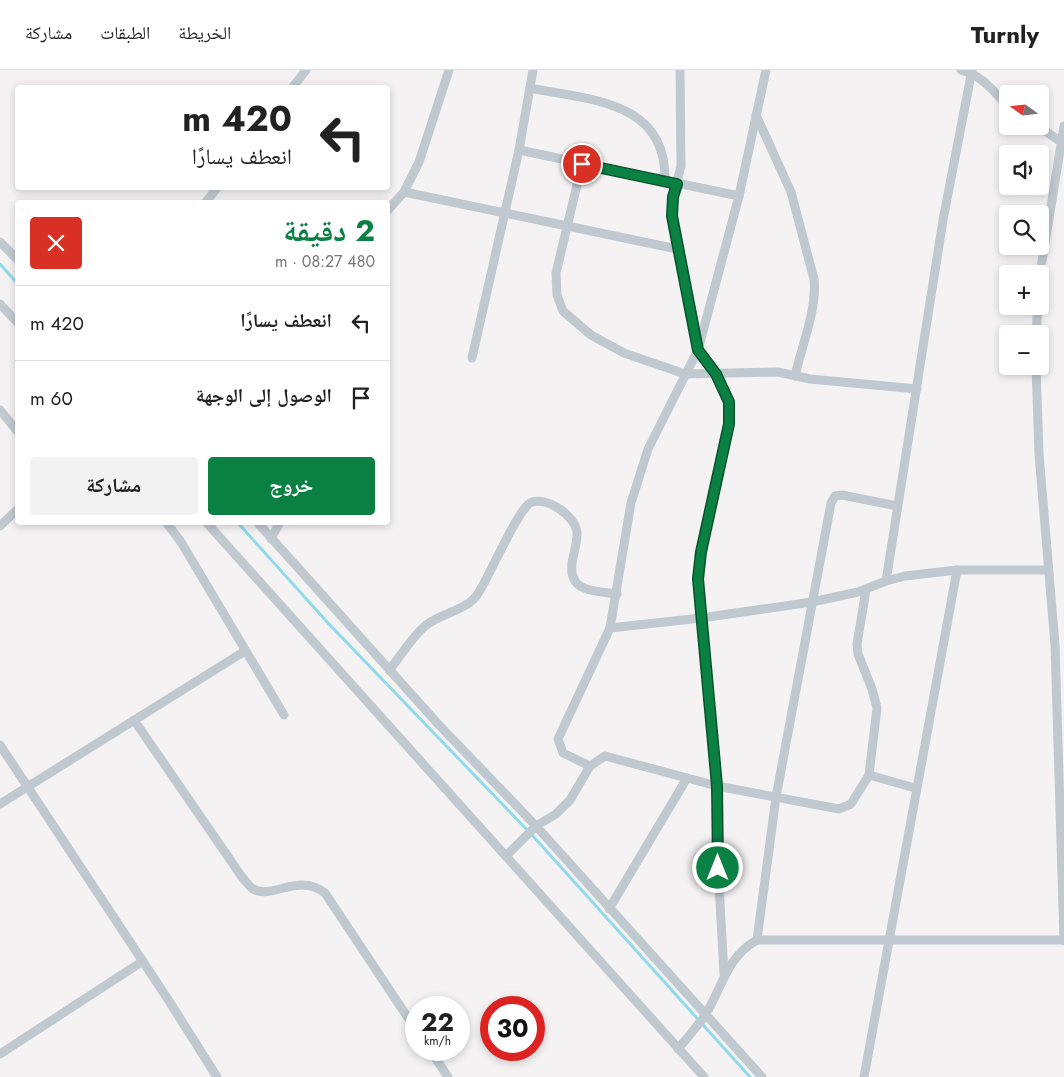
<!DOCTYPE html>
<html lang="ar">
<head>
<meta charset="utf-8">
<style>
  :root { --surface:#fff; --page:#f2f2f2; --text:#222; --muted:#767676; --line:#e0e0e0; --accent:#0b8043 }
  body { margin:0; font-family:Jost,"Noto Naskh Arabic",sans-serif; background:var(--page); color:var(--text); direction:rtl; height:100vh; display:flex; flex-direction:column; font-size:19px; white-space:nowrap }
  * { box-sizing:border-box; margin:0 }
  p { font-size:16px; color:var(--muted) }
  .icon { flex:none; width:28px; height:28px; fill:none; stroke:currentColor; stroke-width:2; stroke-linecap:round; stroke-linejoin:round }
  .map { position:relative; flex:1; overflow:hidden; direction:ltr }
  .panel { position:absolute; left:15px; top:130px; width:375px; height:325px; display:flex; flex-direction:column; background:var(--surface); border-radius:5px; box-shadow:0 2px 8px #0003; direction:rtl }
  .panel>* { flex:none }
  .hud { position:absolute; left:15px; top:15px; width:375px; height:105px; border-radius:5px; box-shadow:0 2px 8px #0003; direction:rtl; background:#fff; color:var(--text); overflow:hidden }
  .needle { width:32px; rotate:285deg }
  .fabs { position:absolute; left:999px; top:15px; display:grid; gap:10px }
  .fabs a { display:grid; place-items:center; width:50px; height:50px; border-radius:5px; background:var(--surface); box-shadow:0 2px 8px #0003; font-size:25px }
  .speed { position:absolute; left:405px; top:926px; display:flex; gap:10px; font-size:25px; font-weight:700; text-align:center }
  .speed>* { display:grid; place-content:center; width:65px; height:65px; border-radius:50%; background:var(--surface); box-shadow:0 2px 8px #0003; line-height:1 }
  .speed small { font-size:12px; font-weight:400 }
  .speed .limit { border:8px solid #d22; background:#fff; color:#111 }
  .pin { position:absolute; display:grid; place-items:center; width:42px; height:42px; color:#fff; margin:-21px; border:2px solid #fff; border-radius:50%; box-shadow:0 1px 5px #0007 }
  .me { position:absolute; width:55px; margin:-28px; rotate:0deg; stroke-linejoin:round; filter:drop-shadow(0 0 4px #0008) }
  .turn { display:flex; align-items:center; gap:18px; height:105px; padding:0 15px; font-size:22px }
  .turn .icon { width:65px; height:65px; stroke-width:2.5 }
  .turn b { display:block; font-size:35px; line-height:42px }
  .round { display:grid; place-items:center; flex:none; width:52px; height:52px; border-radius:5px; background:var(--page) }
  .head { display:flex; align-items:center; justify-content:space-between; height:85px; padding:0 15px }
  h1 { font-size:30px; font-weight:700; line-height:38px; color:var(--accent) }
  .action { display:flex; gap:10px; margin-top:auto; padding:10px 15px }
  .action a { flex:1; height:58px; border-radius:5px; background:var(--accent); color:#fff; font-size:20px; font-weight:700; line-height:58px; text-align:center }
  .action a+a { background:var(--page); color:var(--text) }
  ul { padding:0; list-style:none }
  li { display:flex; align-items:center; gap:15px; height:75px; padding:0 15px; border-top:1px solid var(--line) }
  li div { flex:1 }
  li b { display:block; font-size:19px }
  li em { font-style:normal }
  header { display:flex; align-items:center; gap:30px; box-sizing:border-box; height:70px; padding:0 25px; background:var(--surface); border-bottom:1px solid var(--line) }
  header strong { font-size:24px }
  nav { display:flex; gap:28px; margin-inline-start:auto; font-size:18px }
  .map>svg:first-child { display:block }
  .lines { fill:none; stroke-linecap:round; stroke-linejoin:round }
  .stream { stroke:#91daeb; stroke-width:3 }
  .street { stroke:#c0c9d0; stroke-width:9 }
  .route-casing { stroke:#07532c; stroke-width:12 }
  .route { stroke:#0b8043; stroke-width:9 }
</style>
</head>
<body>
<header>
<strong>Turnly</strong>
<nav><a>الخريطة</a><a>الطبقات</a><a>مشاركة</a></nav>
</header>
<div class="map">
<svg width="1064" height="1007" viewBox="0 0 1064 1007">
  <rect width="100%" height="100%" fill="#f4f2f2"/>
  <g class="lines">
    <g class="stream">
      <path d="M0,194L18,214"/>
      <path d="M237,452L328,553L532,765L750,1007"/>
    </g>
    <g class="street">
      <path d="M680,0L681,96L673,127L672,146L698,280L716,304L729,332V354L701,482L698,509L717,716L718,797L724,904"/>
      <path d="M961,0C982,5 993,21 1008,36"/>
      <path d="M292,18L306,0"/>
      <path d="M530,18C589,30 667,30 665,111"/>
      <path d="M756,45L791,122L814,209C817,241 802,274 795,306"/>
      <path d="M1038,56L1061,72"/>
      <path d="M519,80L739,126"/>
      <path d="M582,94L556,203L557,225L563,241L591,265L624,283L685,304L778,302L810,309L917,319"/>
      <path d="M404,122L677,179"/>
      <path d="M206,132L217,118"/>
      <path d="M388,140L404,122L419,92L449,0"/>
      <path d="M0,172L18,190"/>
      <path d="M1040,204L1064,56"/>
      <path d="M0,234L18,253"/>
      <path d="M1036,264L1038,236"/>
      <path d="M472,288L519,80L533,0"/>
      <path d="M1036,296L1039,384L1055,575L1064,871"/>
      <path d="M0,340L18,362"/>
      <path d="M166,452L181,472L284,645"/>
      <path d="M206,452L704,1007"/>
      <path d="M257,452L439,655L536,756L762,1007"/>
      <path d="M0,456L18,439"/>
      <path d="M271,469L280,452"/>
      <path d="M957,500H1047"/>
      <path d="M866,520L857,574L858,584L872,619L877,638L869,705"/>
      <path d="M610,558L701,548L812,532L858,522L886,511"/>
      <path d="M389,600C401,586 411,568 425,556C442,542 468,541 479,522C490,505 517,441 530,433C546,425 576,446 577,463C578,478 566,497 575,511C582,522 605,522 617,524"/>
      <path d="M134,650L242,807C245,810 249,816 253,819C273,830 298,802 325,823L416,960"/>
      <path d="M0,675L169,931L217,1007"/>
      <path d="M590,696L563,683L558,669L610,558L631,433L648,379L698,280L739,126L766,0"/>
      <path d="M0,734L245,581"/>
      <path d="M506,786L536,756L556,744L570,730L590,696L605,686L717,716L839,739L851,734L869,705L915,718"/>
      <path d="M609,839L687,708"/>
      <path d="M757,870L776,727L831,433L835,426L842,425L897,436"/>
      <path d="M678,979C687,968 697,957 705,945C722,919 726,887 757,870H1064"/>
      <path d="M430,980L448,1007"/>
      <path d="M0,984L143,891"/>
      <path d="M864,1007L957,500L905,506L886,511L943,150L972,0"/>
    </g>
  </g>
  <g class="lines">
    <defs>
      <path id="route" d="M582,94L677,114L673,127L672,146L698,280L716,304L729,332V354L701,482L698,509L717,716L718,798"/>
    </defs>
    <use href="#route" class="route-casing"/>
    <use href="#route" class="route"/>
  </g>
</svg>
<div class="fabs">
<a><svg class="needle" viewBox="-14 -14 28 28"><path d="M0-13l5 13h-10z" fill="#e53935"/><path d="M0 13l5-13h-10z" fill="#767676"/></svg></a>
<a><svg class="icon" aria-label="sound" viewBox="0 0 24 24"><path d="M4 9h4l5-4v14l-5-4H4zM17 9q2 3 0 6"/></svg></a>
<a><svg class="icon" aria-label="search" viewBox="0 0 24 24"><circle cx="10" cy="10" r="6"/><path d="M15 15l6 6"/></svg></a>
<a>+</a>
<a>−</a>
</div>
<div class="speed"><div>22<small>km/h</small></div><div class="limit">30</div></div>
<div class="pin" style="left:582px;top:94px;background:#d93025"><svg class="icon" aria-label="arrive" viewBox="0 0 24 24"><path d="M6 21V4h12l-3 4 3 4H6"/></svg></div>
<svg class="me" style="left:718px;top:798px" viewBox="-20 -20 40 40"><circle r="17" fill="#0b8043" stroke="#fff" stroke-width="3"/><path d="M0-11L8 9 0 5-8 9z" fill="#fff"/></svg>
<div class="hud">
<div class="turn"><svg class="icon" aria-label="left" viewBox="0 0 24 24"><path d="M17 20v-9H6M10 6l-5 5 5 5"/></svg><div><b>420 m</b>انعطف يسارًا</div></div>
</div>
<section class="panel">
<div class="head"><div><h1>2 دقيقة</h1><p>480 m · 08:27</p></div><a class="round" style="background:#d93025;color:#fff"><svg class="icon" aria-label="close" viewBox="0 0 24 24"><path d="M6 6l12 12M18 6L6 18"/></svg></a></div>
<ul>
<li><svg class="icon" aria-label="left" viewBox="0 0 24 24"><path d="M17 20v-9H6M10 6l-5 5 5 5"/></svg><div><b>انعطف يسارًا</b></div><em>420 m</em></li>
<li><svg class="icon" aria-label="arrive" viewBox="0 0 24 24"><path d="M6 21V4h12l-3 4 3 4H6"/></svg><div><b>الوصول إلى الوجهة</b></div><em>60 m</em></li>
</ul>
<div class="action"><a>خروج</a><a>مشاركة</a></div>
</section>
</div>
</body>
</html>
